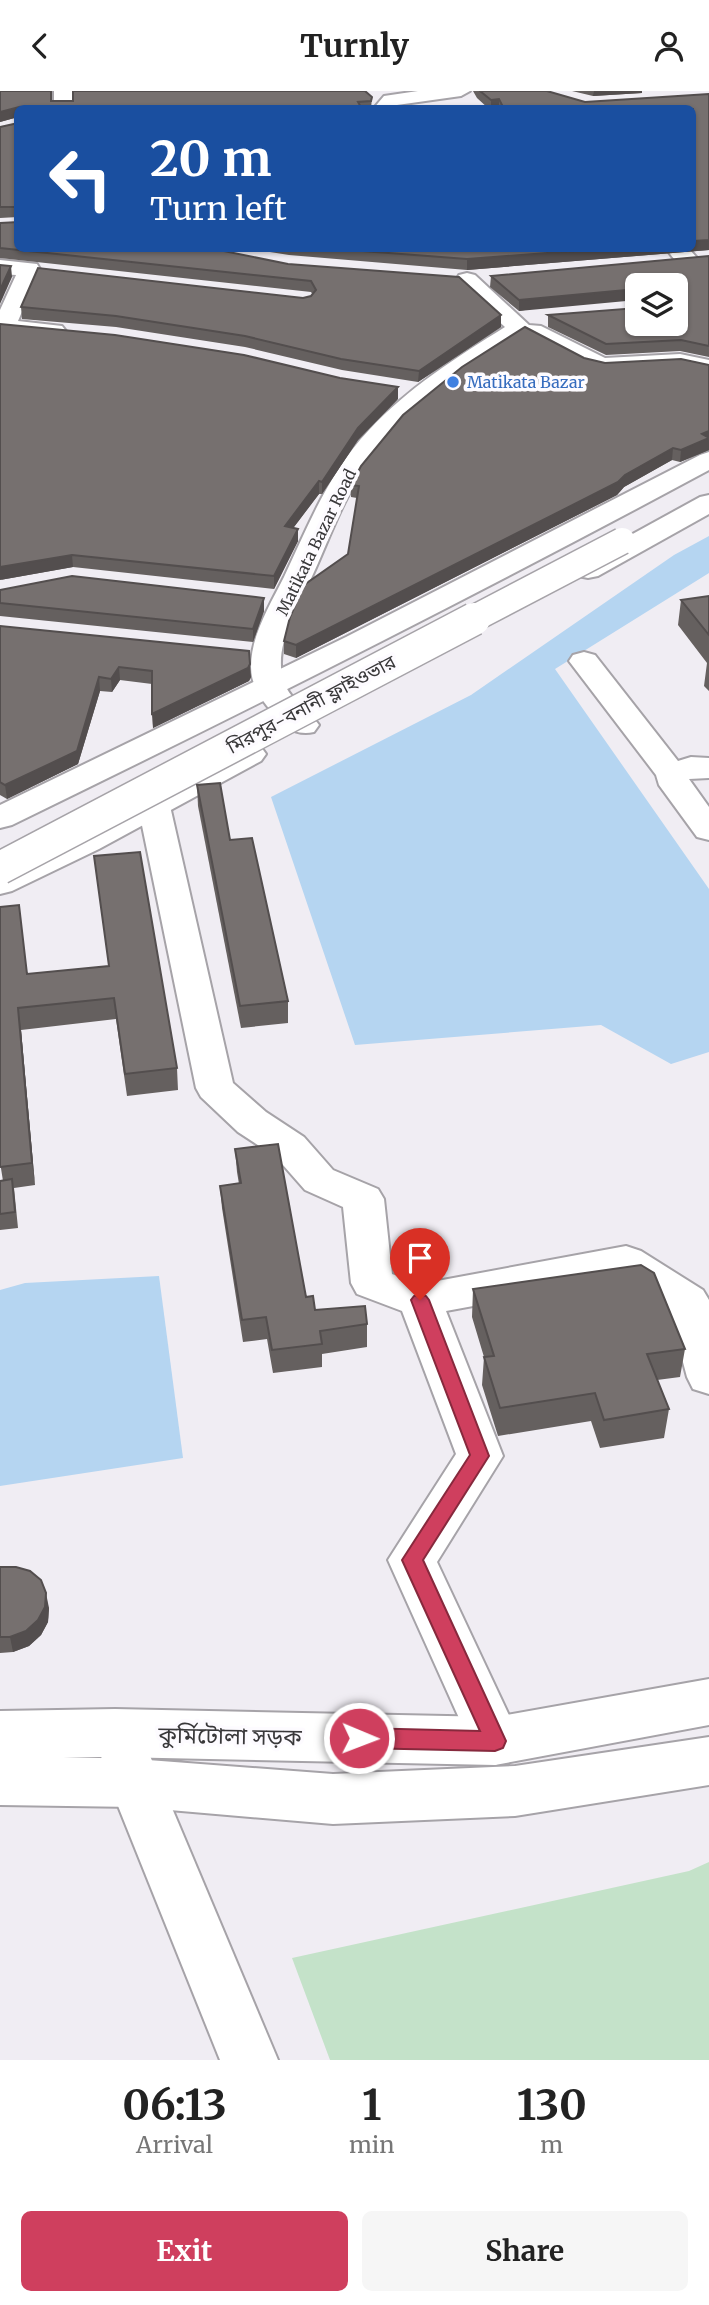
<!DOCTYPE html>
<html lang="en">
<head>
<meta charset="utf-8">
<style>
  :root { --surface:#fff; --page:#f6f6f6; --text:#222; --muted:#767676; --accent:#cf3f5e }
  body { margin:0; font-family:Merriweather,"Noto Sans Bengali",serif; background:var(--page); color:var(--text); height:100vh; display:flex; flex-direction:column; font-size:26px; white-space:nowrap }
  * { box-sizing:border-box; margin:0 }
  p { font-size:23px; color:var(--muted) }
  .icon { flex:none; width:38px; height:38px; fill:none; stroke:currentColor; stroke-width:2; stroke-linecap:round; stroke-linejoin:round }
  .map { position:relative; height:1969px; overflow:hidden }
  .panel { display:flex; flex-direction:column; background:var(--surface); flex:1 }
  .panel>* { flex:none }
  .hud { position:absolute; left:14px; top:14px; width:682px; height:147px; border-radius:10px; box-shadow:0 2px 5px #0004; background:#1a4fa0; color:#fff; overflow:hidden }
  .fabs { position:absolute; left:625px; top:182px; display:grid; gap:14px }
  .fabs a { display:grid; place-items:center; width:63px; height:63px; border-radius:10px; background:var(--surface); box-shadow:0 2px 5px #0004; font-size:35px }
  .pin { position:absolute; display:grid; place-items:center; width:60px; height:60px; color:#fff; margin:-72px -30px; border-radius:50% 50% 50% 0; rotate:-45deg; box-shadow:0 0 7px #0007 }
  .pin .icon { rotate:45deg }
  .me { position:absolute; width:77px; margin:-38px; rotate:91deg; stroke-linejoin:round; filter:drop-shadow(0 0 5px #0008) }
  .turn { display:flex; align-items:center; gap:24px; height:147px; padding:0 21px; font-size:32px }
  .turn .icon { width:91px; height:91px; stroke-width:2.5 }
  .turn b { display:block; font-size:49px; line-height:60px }
  .eta { display:flex; justify-content:space-evenly; align-items:center; height:119px; text-align:center }
  .eta b { font-size:42px; font-weight:700; line-height:49px }
  .primary-button { display:flex; gap:14px; margin-top:auto; padding:14px 21px }
  .primary-button a { flex:1; height:80px; border-radius:10px; background:var(--accent); color:#fff; font-size:28px; font-weight:700; line-height:80px; text-align:center }
  .primary-button a+a { background:var(--page); color:var(--text) }
  header { display:flex; justify-content:space-between; align-items:center; height:91px; padding:0 21px; background:var(--surface); font-size:32px; font-weight:700 }
  .map>svg:first-child { display:block }
  .green { fill:#c4e2c9 }
  .water { fill:#b5d5f1 }
  .lines { fill:none; stroke-linecap:round; stroke-linejoin:round }
  .minor-casing { stroke:#a6a3a8; stroke-width:4 }
  .major-casing { stroke:#a6a3a8; stroke-width:4 }
  .minor { fill:#fff; fill-rule:evenodd }
  .major { fill:#fff; fill-rule:evenodd }
  .major-bridge-far1-casing { stroke:#a6a3a8; stroke-width:29; stroke-linecap:butt }
  .major-bridge-casing { stroke:#a6a3a8; stroke-width:35; stroke-linecap:butt }
  .major-bridge-far1 { stroke:#fff; stroke-width:26 }
  .major-bridge { stroke:#fff; stroke-width:32 }
  .wall { fill:#65605f }
  .shaded-wall { fill:#534e4e }
  .building { fill:#76706f; stroke:#534e4e; stroke-width:2 }
  .route { fill:#cf3f5e; stroke:#87293d; stroke-width:2 }
  .shop-dot { fill:#3f7fe0; stroke:#fdfbff; stroke-width:2.5 }
  .labels { text-anchor:middle; stroke-width:7; stroke-linejoin:round; paint-order:stroke }
  .far-shop-label { font-size:16px; fill:#366cbe; stroke:#fdfbff; text-anchor:start }
  .far-street-label { font-size:16px; fill:#39383a; stroke:#fdfbff }
  .street-label { font-size:19px; fill:#39383a; stroke:#fdfbff }
  .near-street-label { font-size:23px; fill:#39383a; stroke:#fdfbff }
</style>
</head>
<body>
<header><svg class="icon" aria-label="back" viewBox="0 0 24 24"><path d="M15 5l-7 7 7 7"/></svg>Turnly<svg class="icon" aria-label="person" viewBox="0 0 24 24"><circle cx="12" cy="8" r="4"/><path d="M4 21q1-7 8-7t8 7"/></svg></header>
<div class="map">
<svg width="709" height="1969" viewBox="0 0 709 1969">
  <rect width="100%" height="100%" fill="#f0edf3"/>
  <path class="green" d="M709,1771V1969H330L292,1867L689,1780Z"/>
  <g class="water">
    <path d="M709,445V482L555,578L709,798V961L671,973L601,934L355,954L271,706L471,604L674,464Z"/>
    <path d="M159,1185L183,1367L0,1395V1199L25,1192Z"/>
  </g>
  <g class="lines">
    <defs>
      <g id="minor">
        <rect x="54" y="0" width="18" height="18"/>
        <path d="M418,0H470L461,5L397,14L393,18H373L384,5Z"/>
        <path d="M667,158H689L699,169L696,174C682,177 673,169 667,158Z"/>
        <path d="M0,169L37,173L40,178L18,230L62,235L66,240L62,245L54,247L0,242V219L16,184L0,183Z"/>
        <path d="M467,182L475,184L529,234L541,235L605,267L680,263L709,269V283L680,277L605,281L584,276L524,244C468,279 407,317 368,372C342,408 328,452 309,492C296,520 274,556 283,588C288,608 308,618 319,634L314,641C292,646 280,631 267,615C258,603 251,591 251,576C251,544 270,514 284,486C308,435 329,381 369,339C408,297 457,266 505,236L459,194L456,189L459,184Z"/>
        <path d="M584,561L595,564L678,670L691,666L709,667V687L689,688L709,716V749L697,746L659,694L656,684L569,570L573,564Z"/>
        <path d="M154,705L166,708L170,715L233,992L266,1021L304,1046L333,1079L378,1098L384,1108L392,1183L421,1193L626,1155L641,1160L703,1199L709,1209V1303L693,1298L687,1286L669,1219L620,1188L446,1220L503,1365L437,1471L521,1650L513,1667L495,1674L477,1667L388,1469L456,1363L402,1220L357,1203L351,1192L343,1116L305,1099L276,1066L238,1041L201,1006L196,997L138,715L142,708Z"/>
        <path d="M126,1646L145,1653L278,1969H220L100,1670L107,1653Z"/>
      </g>
      <g id="major">
        <path d="M709,361V379C479,503 246,620 12,734L0,737V714L346,546L700,364Z"/>
        <path d="M709,404V423L598,485L588,487L578,485L574,479L578,473L700,406Z"/>
        <path d="M250,653L261,656L266,663L261,670L99,758L12,800L0,803V780L75,744L239,656Z"/>
        <path d="M709,1588V1634L495,1674L115,1666H63L135,1668L333,1683L515,1675L709,1646V1694L515,1725L333,1733L135,1716L0,1714V1620L115,1618L495,1626Z"/>
      </g>
    </defs>
    <use href="#minor" class="minor-casing"/>
    <use href="#major" class="major-casing"/>
    <use href="#minor" class="minor"/>
    <use href="#major" class="major"/>
    <defs>
      <path id="major-bridge-far1" d="M471,529L622,450"/>
      <path id="major-bridge" d="M0,777L474,528"/>
    </defs>
    <use href="#major-bridge-far1" class="major-bridge-far1-casing"/>
    <use href="#major-bridge" class="major-bridge-casing"/>
    <use href="#major-bridge-far1" class="major-bridge-far1"/>
    <use href="#major-bridge" class="major-bridge"/>
  </g>
  <g class="wall">
    <path d="M0,0H52V10L372,6L371,18H18V26L0,31Z"/>
    <path d="M473,0H547L585,11L709,3V159L467,179L289,164L251,158H693V18H489L477,7Z"/>
    <path d="M572,0H642V2L593,5Z"/>
    <path d="M18,32V126L0,127V36Z"/>
    <path d="M0,132L214,158L501,224V236L418,291L342,279L245,256L116,236L22,228L21,216L303,207L311,205L313,204L311,201L0,167Z"/>
    <path d="M709,165V266L680,260L606,264L548,236V224L637,217L676,194L519,220L490,196L491,185Z"/>
    <path d="M584,267L605,272L709,359L680,371L672,369L624,396L617,404L296,567L284,563V550L348,463L357,407L351,406V394Z"/>
    <path d="M398,308L358,349L322,403H319L293,437L298,450L274,498L73,476L0,489Z"/>
    <path d="M0,499L264,520L253,551L0,525Z"/>
    <path d="M709,505V600L704,595L707,572L678,534L681,509Z"/>
    <path d="M0,535L251,586L249,590L153,637L152,593L120,589L112,601L100,600L78,673L7,708L0,704Z"/>
    <path d="M197,694L230,749L288,910V932L241,937L198,715Z"/>
    <path d="M94,765L177,977L178,999L127,1005L116,928L21,939L35,1094L14,1097L18,1137L0,1139V1090H3L0,1071V816L28,883L109,875Z"/>
    <path d="M235,1058L306,1206L315,1219L367,1233V1256L322,1263V1276L273,1282L267,1248L243,1251L222,1117L220,1095L239,1093L237,1081Z"/>
    <path d="M473,1198L685,1258L680,1286L657,1289L669,1318L664,1347L600,1357L591,1330L498,1345L482,1294L484,1266L472,1226Z"/>
    <path d="M0,1476L49,1517L48,1531L41,1544L29,1555L13,1561L0,1562Z"/>
  </g>
  <g class="shaded-wall">
    <path d="M594,0H642V2L593,5Z"/>
    <path d="M499,8V17L491,18V9Z"/>
    <path d="M19,16V18H18V26L0,31V21Z"/>
    <path d="M709,149V159L467,179V168L600,158H693V150Z"/>
    <path d="M11,175L12,186L0,213V199Z"/>
    <path d="M637,198V209L519,220V209Z"/>
    <path d="M501,224V236L418,291L419,280Z"/>
    <path d="M398,296V308L358,349L322,403V391L358,337Z"/>
    <path d="M709,340V359L680,371L681,359L702,343Z"/>
    <path d="M673,357L672,369L624,396L617,404L296,567V554L625,384Z"/>
    <path d="M319,390V403L285,448V435Z"/>
    <path d="M298,438V450L274,498V485Z"/>
    <path d="M72,464L73,476L0,489V476Z"/>
    <path d="M264,507V520L253,551V538Z"/>
    <path d="M250,573L251,586L249,590L153,637L152,623Z"/>
    <path d="M119,576L120,589L112,601L111,588Z"/>
    <path d="M99,586L100,600L78,673L7,708L5,694Z"/>
    <path d="M18,917L21,939L35,1094L32,1072Z"/>
    <path d="M46,1502L49,1517L48,1531L41,1544L29,1555L13,1561L10,1546Z"/>
  </g>
  <g class="building">
    <path d="M0,0H51V10H73V0H365L372,6L371,10L358,11L362,18H19V16L0,21Z"/>
    <path d="M480,0H547L585,11L709,3V149L693,150V18H504L499,8L491,9Z"/>
    <path d="M18,32V116H0V36Z"/>
    <path d="M18,131V158H214L288,173L459,186L501,224L419,280L341,268L245,245L116,225L21,216L38,177L303,207L311,205L316,199L311,190L0,157V132Z"/>
    <path d="M336,158H600L467,168Z"/>
    <path d="M709,165V255L681,249L606,253L548,224L637,217V233H676V194H637V198L519,209L491,185Z"/>
    <path d="M0,174L11,175L0,199Z"/>
    <path d="M0,233L115,244L244,264L340,287L398,296L358,337L322,391L319,390L285,435L298,438L274,485L72,464L0,476Z"/>
    <path d="M525,236L584,267L605,272L681,268L709,274V340L702,343L709,347L681,359L673,357L625,384L618,391L296,554L284,550L290,526L304,494L348,463L359,395L351,394L361,375L403,324L462,276Z"/>
    <path d="M72,485L264,507L253,538L0,512V499Z"/>
    <path d="M709,505V544L681,509Z"/>
    <path d="M0,535L249,560L250,573L248,577L152,623V580L119,576L111,588L99,586L77,660L5,694L0,691Z"/>
    <path d="M220,692L230,749L252,747L288,910L240,915L197,694Z"/>
    <path d="M140,761L177,977L125,983L114,907L18,917L32,1072L0,1076V816L19,814L27,883L109,875L94,765Z"/>
    <path d="M278,1053L306,1206L313,1205L315,1219L365,1215L367,1233L320,1240L322,1253L272,1259L266,1226L242,1229L220,1095L241,1092L235,1058Z"/>
    <path d="M12,1088L15,1121L0,1123V1090Z"/>
    <path d="M641,1174L654,1182L685,1258L647,1263L669,1318L604,1329L595,1302L500,1317L484,1266L494,1265L473,1198Z"/>
    <path d="M0,1476H16L30,1480L41,1489L46,1502L45,1516L38,1529L26,1540L10,1546H0Z"/>
  </g>
  <path class="route" d="M420,1203L426,1205L429,1209L489,1365L423,1469L506,1650L503,1657L495,1660L359,1657L352,1654L348,1647L352,1640L359,1637L480,1640L402,1469L470,1364L411,1209L414,1205Z"/>
  <circle class="shop-dot" cx="453" cy="291" r="7"/>
  <g class="labels">
    <g class="far-shop-label">
      <text x="467" y="297">Matikata Bazar</text>
    </g>
    <g class="far-street-label">
      <text transform="translate(316 451) rotate(-64)" y="6">Matikata Bazar Road</text>
    </g>
    <g class="street-label">
      <text transform="translate(311 613) rotate(-28)" y="7">মিরপুর-বনানী ফ্লাইওভার</text>
    </g>
    <g class="near-street-label">
      <text transform="translate(230 1645) rotate(1)" y="8">কুর্মিটোলা সড়ক</text>
    </g>
  </g>
</svg>
<div class="fabs">
<a><svg class="icon" aria-label="layers" viewBox="0 0 24 24"><path d="M12 4l9 5-9 5-9-5zM3 14l9 5 9-5"/></svg></a>
</div>
<div class="pin" style="left:420px;top:1209px;background:#d93025"><svg class="icon" aria-label="arrive" viewBox="0 0 24 24"><path d="M6 21V4h12l-3 4 3 4H6"/></svg></div>
<svg class="me" style="left:359px;top:1647px" viewBox="-20 -20 40 40"><circle r="17" fill="#cf3f5e" stroke="#fff" stroke-width="3"/><path d="M0-11L8 9 0 5-8 9z" fill="#fff"/></svg>
<div class="hud">
<div class="turn"><svg class="icon" aria-label="left" viewBox="0 0 24 24"><path d="M17 20v-9H6M10 6l-5 5 5 5"/></svg><div><b>20 m</b>Turn left</div></div>
</div>
</div>
<section class="panel">
<div class="eta">
<div><b>06:13</b><p>Arrival</p></div>
<div><b>1</b><p>min</p></div>
<div><b>130</b><p>m</p></div>
</div>
<div class="primary-button"><a>Exit</a><a>Share</a></div>
</section>
</body>
</html>
